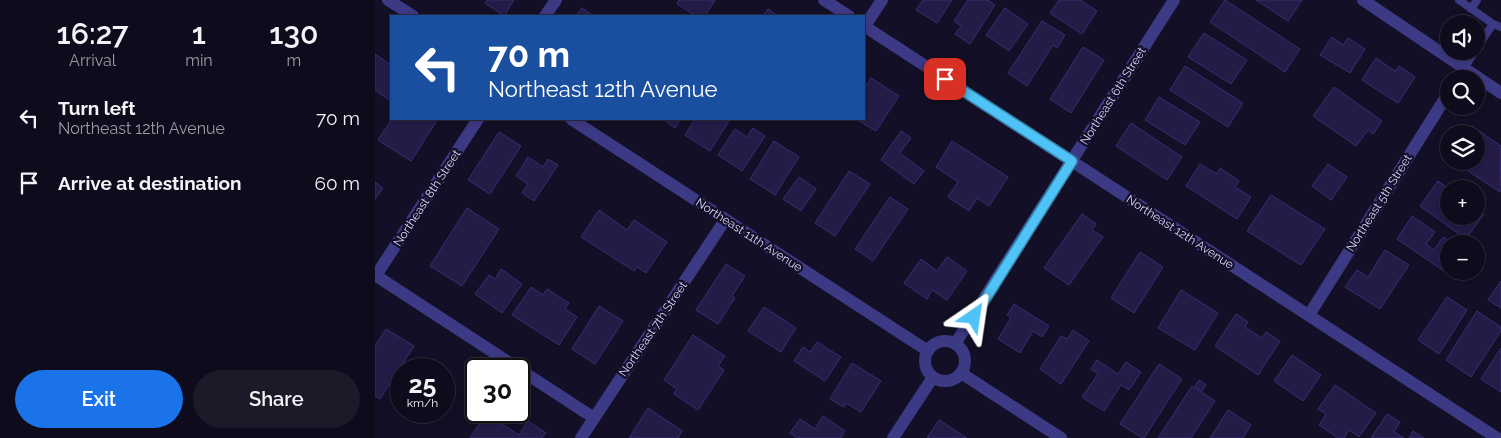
<!DOCTYPE html>
<html lang="en">
<head>
<meta charset="utf-8">
<style>
  :root { --surface:#0e0b1c; --page:#1c1929; --text:#f1f3f6; --muted:#9b9ba3; --line:#2e2b3b; --accent:#1a73e8 }
  body { margin:0; font-family:Raleway,sans-serif; background:var(--page); color:var(--text); height:100vh; display:flex; flex-direction:column; font-size:19px; white-space:nowrap }
  * { box-sizing:border-box; margin:0 }
  p { font-size:16px; color:var(--muted) }
  .icon { flex:none; width:28px; height:28px; fill:none; stroke:currentColor; stroke-width:2; stroke-linecap:round; stroke-linejoin:round }
  .map { position:relative; flex:1; overflow:hidden }
  .drawer { display:flex; flex-direction:column; background:var(--surface); width:375px }
  .drawer>* { flex:none }
  .top-card { position:absolute; left:15px; top:15px; width:475px; height:105px; border-radius:0px; box-shadow:0 2px 8px #0003,0 0 0 1px var(--line); background:#1a4fa0; color:#fff; overflow:hidden }
  .fabs { position:absolute; left:1065px; top:15px; display:grid; gap:10px }
  .fabs a { display:grid; place-items:center; width:45px; height:45px; border-radius:50%; background:var(--surface); box-shadow:0 2px 8px #0003,0 0 0 1px var(--line); font-size:25px }
  .speed { position:absolute; left:15px; top:358px; display:flex; gap:10px; font-size:25px; font-weight:700; text-align:center }
  .speed>* { display:grid; place-content:center; width:65px; height:65px; border-radius:50%; background:var(--surface); box-shadow:0 2px 8px #0003,0 0 0 1px var(--line); line-height:1 }
  .speed small { font-size:12px; font-weight:400 }
  .speed .limit { border:2px solid #111; border-radius:8px; background:#fff; color:#111 }
  .pin { position:absolute; display:grid; place-items:center; width:42px; height:42px; color:#fff; margin:-21px; border-radius:10px; box-shadow:0 2px 8px #0006 }
  .me { position:absolute; width:55px; margin:-28px; rotate:32deg; stroke-linejoin:round; filter:drop-shadow(0 0 4px #0008) }
  .turn { display:flex; align-items:center; gap:18px; height:105px; padding:0 15px; font-size:22px }
  .turn .icon { width:65px; height:65px; stroke-width:2.5 }
  .turn b { display:block; font-size:35px; line-height:42px }
  .eta { display:flex; justify-content:space-evenly; align-items:center; height:85px; text-align:center }
  .eta b { font-size:30px; font-weight:600; line-height:35px }
  .action { display:flex; gap:10px; margin-top:auto; padding:10px 15px }
  .action a { flex:1; height:58px; border-radius:30px; background:var(--accent); color:#fff; font-size:20px; font-weight:600; line-height:58px; text-align:center }
  .action a+a { background:var(--page); color:var(--text) }
  ul { padding:0; list-style:none }
  li { display:flex; align-items:center; gap:15px; height:65px; padding:0 15px }
  li div { flex:1 }
  li b { display:block; font-size:19px }
  li em { font-style:normal }
  main { display:flex; flex:1; min-height:0 }
  .map>svg:first-child { display:block }
  .building { fill:#241b47; stroke:#3b2d73 }
  .lines { fill:none; stroke-linecap:round; stroke-linejoin:round }
  .service { stroke:#3d3a85; stroke-width:8 }
  .minor { stroke:#3d3a85; stroke-width:12 }
  .route-casing { stroke:#337fa1; stroke-width:12 }
  .route { stroke:#4fc3f7; stroke-width:9 }
  .labels { text-anchor:middle; stroke-width:4.5; stroke-linejoin:round; paint-order:stroke }
  .street-label { font-size:12px; fill:#d9d4ff; stroke:#130f26 }
</style>
</head>
<body>
<main>
<section class="drawer">
<div class="eta">
<div><b>16:27</b><p>Arrival</p></div>
<div><b>1</b><p>min</p></div>
<div><b>130</b><p>m</p></div>
</div>
<ul>
<li><svg class="icon" aria-label="left" viewBox="0 0 24 24"><path d="M17 20v-9H6M10 6l-5 5 5 5"/></svg><div><b>Turn left</b><p>Northeast 12th Avenue</p></div><em>70 m</em></li>
<li><svg class="icon" aria-label="arrive" viewBox="0 0 24 24"><path d="M6 21V4h12l-3 4 3 4H6"/></svg><div><b>Arrive at destination</b></div><em>60 m</em></li>
</ul>
<div class="action"><a>Exit</a><a>Share</a></div>
</section>
<div class="map">
<svg width="1126" height="438" viewBox="0 0 1126 438">
  <rect width="100%" height="100%" fill="#130f26"/>
  <g class="building">
    <path d="M112,0H139L129,16L110,3Z"/>
    <path d="M304,0H340L330,16H321L302,4Z"/>
    <path d="M548,0H577L562,23L541,10Z"/>
    <path d="M593,0H613L620,5L595,44L580,34L586,26L579,21Z"/>
    <path d="M684,0H705L722,11L707,34L675,13Z"/>
    <path d="M850,0L925,49L910,72L835,22Z"/>
    <path d="M881,0H927L913,21Z"/>
    <path d="M207,8L219,16H201Z"/>
    <path d="M630,8L653,24L634,51L611,35Z"/>
    <path d="M393,9L403,16H388Z"/>
    <path d="M667,21L690,35L682,48L678,45L652,86L633,73Z"/>
    <path d="M829,33L872,60L856,84L813,57Z"/>
    <path d="M957,37L968,45L973,38L990,49L975,73L945,55Z"/>
    <path d="M708,47L729,60L696,113L675,99Z"/>
    <path d="M0,54L16,65V96L14,100L0,90Z"/>
    <path d="M1001,58L1020,71L1024,66L1040,77L1023,103L987,80Z"/>
    <path d="M810,66L868,103L853,127L795,90Z"/>
    <path d="M496,78L524,96L501,131L481,119H489V89Z"/>
    <path d="M959,87L1007,121L998,134L993,130L981,146L938,116Z"/>
    <path d="M784,97L825,122L810,145L770,120Z"/>
    <path d="M17,119H63L36,161L3,140Z"/>
    <path d="M288,119H306L300,128Z"/>
    <path d="M320,119H355L335,151L310,135Z"/>
    <path d="M756,123L807,157L792,180L741,146Z"/>
    <path d="M1097,126L1126,146L1125,192L1093,171L1098,163L1096,161H1101V134H1092Z"/>
    <path d="M378,128L390,136L367,171L343,155L360,129L372,137Z"/>
    <path d="M526,131L536,138L525,153L549,171L539,184L506,160Z"/>
    <path d="M124,132L146,146L115,194L93,180Z"/>
    <path d="M399,141L424,157L400,195L375,179Z"/>
    <path d="M577,141L633,177L614,206L602,198L594,211L573,197L583,182L561,167Z"/>
    <path d="M153,157L168,167L173,159L183,165L159,201L147,193L153,184L141,176Z"/>
    <path d="M825,164L842,174L845,168L864,181L860,187L876,197L862,219L811,186Z"/>
    <path d="M953,164L972,177L956,200L937,186Z"/>
    <path d="M474,171L495,184L460,236L440,223Z"/>
    <path d="M424,177L441,189L426,211L408,199Z"/>
    <path d="M1063,181L1074,189V216H1101V208L1109,214L1091,239L1045,206Z"/>
    <path d="M0,182L8,188L0,199Z"/>
    <path d="M896,195L950,229L926,265L872,231Z"/>
    <path d="M515,197L533,209L498,261L480,249Z"/>
    <path d="M92,208L124,229L87,286L55,266Z"/>
    <path d="M224,210L252,230L259,220L292,242L271,273L262,267L259,271L206,237Z"/>
    <path d="M707,214L721,224L717,230L728,237L694,285L669,268Z"/>
    <path d="M1037,216L1060,232L1051,244L1059,250L1068,237L1079,244H1074V271H1087L1082,280L1022,239Z"/>
    <path d="M1010,250L1034,265L1005,309L970,287L982,270L993,277Z"/>
    <path d="M765,252L788,267L759,313L736,298Z"/>
    <path d="M572,257L592,271L572,300L557,290L552,299L529,283L546,259L562,271Z"/>
    <path d="M351,264L370,276L357,296L360,298L343,324L321,310Z"/>
    <path d="M126,269L147,284L127,313L100,294L114,275L120,279Z"/>
    <path d="M1126,281V308L1113,300Z"/>
    <path d="M156,287L168,295L172,289L194,303L190,309L202,317L184,345L137,315Z"/>
    <path d="M806,290L843,313L820,350L783,328Z"/>
    <path d="M1072,297L1092,310L1064,354L1043,340Z"/>
    <path d="M639,304L674,326L667,337L658,331L645,353L623,339L636,318L632,315Z"/>
    <path d="M224,306L248,321L220,364L197,349Z"/>
    <path d="M389,307L421,328L406,352L373,331Z"/>
    <path d="M1102,311L1126,327V331L1096,377L1071,360Z"/>
    <path d="M861,314L873,322L870,327L887,338L891,332L905,341L883,375L840,346Z"/>
    <path d="M11,329L39,346L5,399L0,396V346Z"/>
    <path d="M698,330L714,341L686,384L665,369L686,336L692,339Z"/>
    <path d="M318,335L350,356L343,366L349,370L323,410L299,394L302,389L289,380Z"/>
    <path d="M442,342L466,357L450,381L419,361L428,347L435,352Z"/>
    <path d="M1126,348V392L1106,379Z"/>
    <path d="M917,355L946,375L928,401L899,381Z"/>
    <path d="M722,360L743,374L751,362L766,372L754,390L746,385L729,411L707,397L723,374L716,369Z"/>
    <path d="M477,363L506,381L486,412L471,403L469,407L455,399Z"/>
    <path d="M784,364L807,379L769,438H767L745,424Z"/>
    <path d="M824,380L831,385L827,391L820,386Z"/>
    <path d="M960,385L1001,413L984,437L974,430L969,438H963L944,425L951,414L943,409Z"/>
    <path d="M817,386L840,401L816,438H783Z"/>
    <path d="M273,408L307,431L303,438H254Z"/>
    <path d="M853,410L876,425L868,438H835Z"/>
    <path d="M111,414L144,435L153,421L171,433L167,438H95Z"/>
    <path d="M1012,414L1025,422L1019,432L1029,438H996Z"/>
    <path d="M448,416L470,431L466,438H422L415,433L425,419L440,429Z"/>
    <path d="M564,420L592,438H552Z"/>
    <path d="M1038,431L1049,438H1034Z"/>
  </g>
  <g class="lines">
    <g class="service">
      <path d="M1084,0L1118,24L1126,27"/>
      <path d="M1096,9L1102,0"/>
      <path d="M1101,49L1118,24"/>
      <path d="M1089,69L1100,51"/>
    </g>
    <g class="minor">
      <path d="M13,0L38,16"/>
      <path d="M449,0L474,16"/>
      <path d="M988,0L1126,93"/>
      <path d="M170,16L181,0"/>
      <path d="M489,26L1122,438"/>
      <path d="M490,26L507,0"/>
      <path d="M196,119L553,351"/>
      <path d="M0,275L219,418"/>
      <path d="M0,277L103,119"/>
      <path d="M934,315L1074,92"/>
      <circle cx="570" cy="361" r="20"/>
      <path d="M580,344L799,0"/>
      <path d="M586,373L686,438"/>
      <path d="M206,438L350,220"/>
      <path d="M518,438L558,377"/>
    </g>
  </g>
  <g class="lines">
    <defs>
      <path id="route" d="M570,79L697,161L599,317"/>
    </defs>
    <use href="#route" class="route-casing"/>
    <use href="#route" class="route"/>
  </g>
  <g class="labels">
    <g class="street-label">
      <text transform="translate(738 96) rotate(-58)" y="4">Northeast 6th Street</text>
      <text transform="translate(52 198) rotate(-57)" y="4">Northeast 8th Street</text>
      <text transform="translate(1004 203) rotate(-58)" y="4">Northeast 5th Street</text>
      <text transform="translate(805 232) rotate(33)" y="4">Northeast 12th Avenue</text>
      <text transform="translate(374 235) rotate(33)" y="4">Northeast 11th Avenue</text>
      <text transform="translate(278 329) rotate(-56)" y="4">Northeast 7th Street</text>
    </g>
  </g>
</svg>
<div class="fabs">
<a><svg class="icon" aria-label="sound" viewBox="0 0 24 24"><path d="M4 9h4l5-4v14l-5-4H4zM17 9q2 3 0 6"/></svg></a>
<a><svg class="icon" aria-label="search" viewBox="0 0 24 24"><circle cx="10" cy="10" r="6"/><path d="M15 15l6 6"/></svg></a>
<a><svg class="icon" aria-label="layers" viewBox="0 0 24 24"><path d="M12 4l9 5-9 5-9-5zM3 14l9 5 9-5"/></svg></a>
<a>+</a>
<a>−</a>
</div>
<div class="speed"><div>25<small>km/h</small></div><div class="limit">30</div></div>
<div class="pin" style="left:570px;top:79px;background:#d93025"><svg class="icon" aria-label="arrive" viewBox="0 0 24 24"><path d="M6 21V4h12l-3 4 3 4H6"/></svg></div>
<svg class="me" style="left:599px;top:317px" viewBox="-20 -20 40 40"><path d="M0-17L14 15 0 8-14 15z" fill="#4fc3f7" stroke="#fff" stroke-width="4"/></svg>
<div class="top-card">
<div class="turn"><svg class="icon" aria-label="left" viewBox="0 0 24 24"><path d="M17 20v-9H6M10 6l-5 5 5 5"/></svg><div><b>70 m</b>Northeast 12th Avenue</div></div>
</div>
</div>
</main>
</body>
</html>
